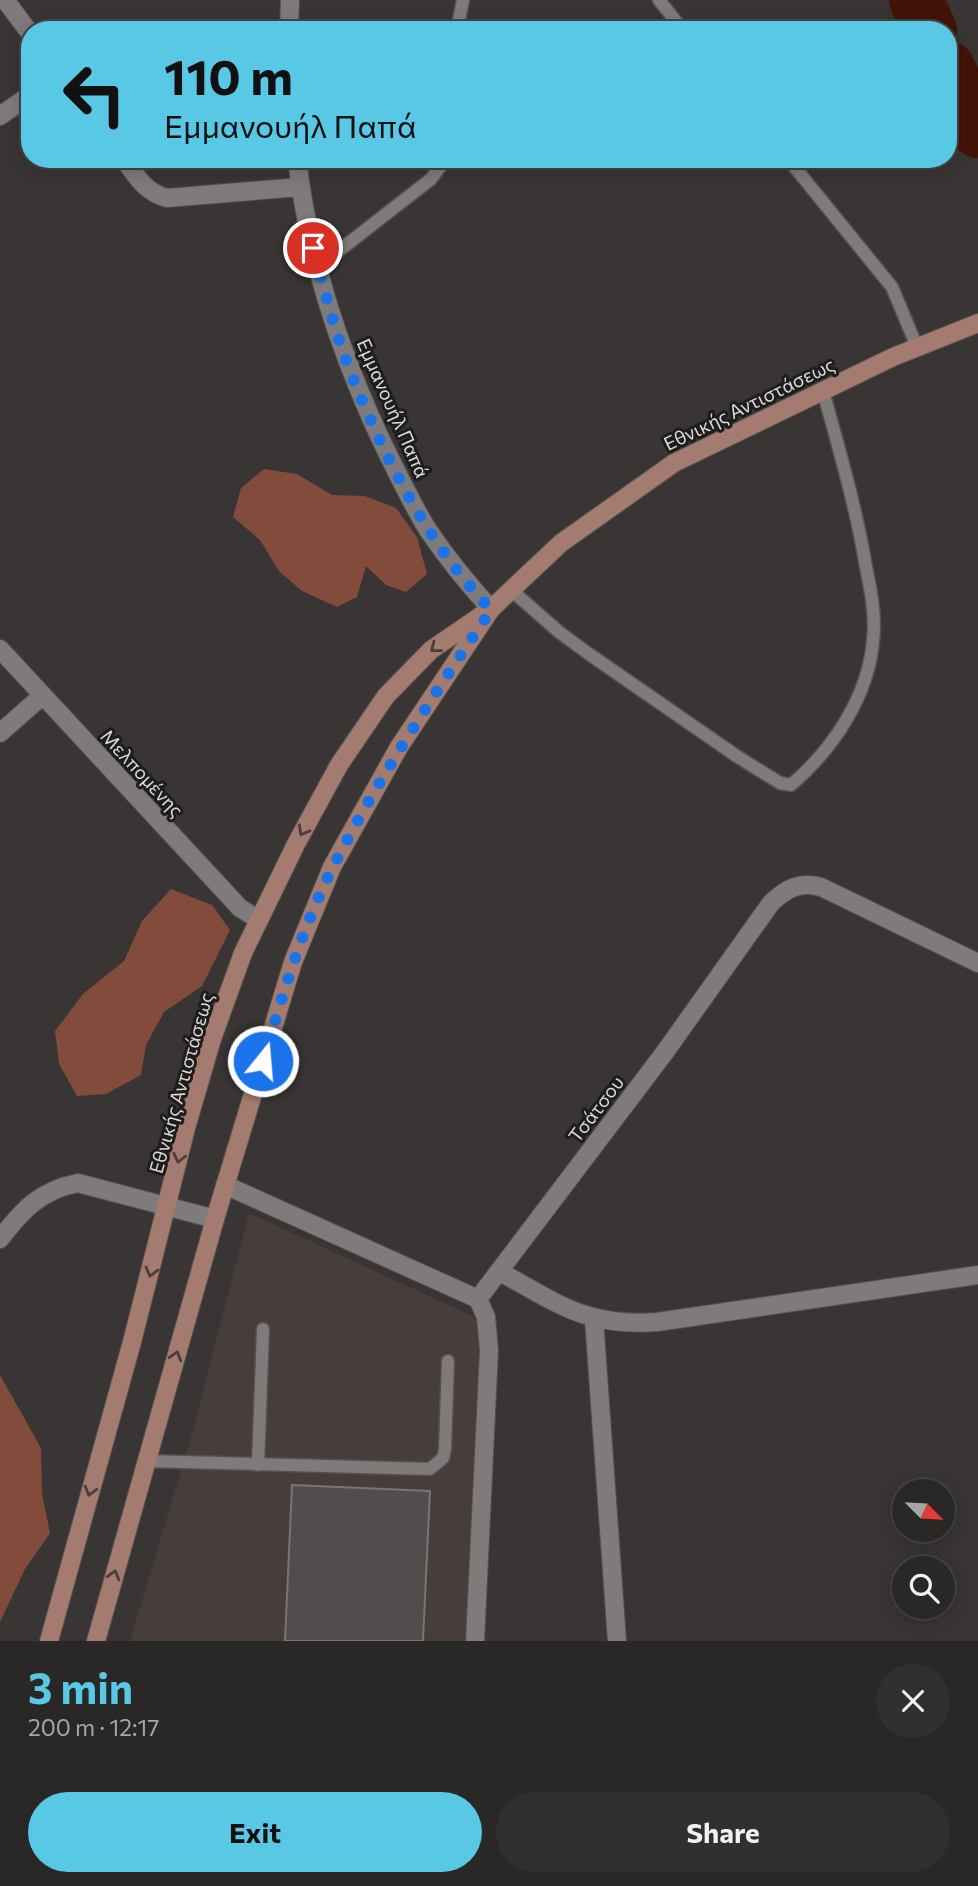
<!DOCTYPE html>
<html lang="en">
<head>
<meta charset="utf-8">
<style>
  :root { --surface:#2a2827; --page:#32302f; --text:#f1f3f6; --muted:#a5a6a7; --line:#464444; --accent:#59c8e4 }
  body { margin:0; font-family:Commissioner,sans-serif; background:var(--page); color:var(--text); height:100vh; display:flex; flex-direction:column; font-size:26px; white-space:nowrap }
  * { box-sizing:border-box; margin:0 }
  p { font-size:23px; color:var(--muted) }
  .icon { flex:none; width:38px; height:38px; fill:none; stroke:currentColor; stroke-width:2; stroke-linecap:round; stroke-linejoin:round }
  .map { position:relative; height:1641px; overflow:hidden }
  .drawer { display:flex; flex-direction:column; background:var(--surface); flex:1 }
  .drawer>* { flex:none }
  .guide { position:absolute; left:21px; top:21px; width:936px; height:147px; border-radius:28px; box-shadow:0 4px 18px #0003,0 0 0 2px var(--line); background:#59c8e4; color:#111; overflow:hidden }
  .needle { width:46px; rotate:114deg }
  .controls { position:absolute; left:892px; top:1479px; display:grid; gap:14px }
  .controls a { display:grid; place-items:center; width:63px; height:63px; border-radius:50%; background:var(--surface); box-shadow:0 4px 18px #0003,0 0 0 2px var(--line); font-size:35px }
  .pin { position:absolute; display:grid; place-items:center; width:60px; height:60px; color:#fff; margin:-30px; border:4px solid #fff; border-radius:50%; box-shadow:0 2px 7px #0007 }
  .me { position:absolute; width:77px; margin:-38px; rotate:17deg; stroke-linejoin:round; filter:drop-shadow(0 0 5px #0008) }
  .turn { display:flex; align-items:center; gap:24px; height:147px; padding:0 28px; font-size:32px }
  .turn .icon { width:91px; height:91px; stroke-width:2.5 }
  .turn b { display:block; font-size:49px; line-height:60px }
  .round { display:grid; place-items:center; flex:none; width:74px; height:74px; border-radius:37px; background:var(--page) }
  .overview { display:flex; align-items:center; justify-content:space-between; height:119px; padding:0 28px }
  h1 { font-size:42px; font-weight:700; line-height:52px; color:var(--accent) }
  .cta { display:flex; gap:14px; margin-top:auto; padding:14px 28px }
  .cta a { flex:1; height:80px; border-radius:42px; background:var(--accent); color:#111; font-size:28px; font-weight:700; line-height:80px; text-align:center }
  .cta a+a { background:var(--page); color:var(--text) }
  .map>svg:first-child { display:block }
  .built { fill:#473d3a }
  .green { fill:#824b3b }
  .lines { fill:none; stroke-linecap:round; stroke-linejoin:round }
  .river { stroke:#421407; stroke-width:54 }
  .building { fill:#514d4c; stroke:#797574; stroke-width:2 }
  .service-casing { stroke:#555150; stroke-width:15 }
  .minor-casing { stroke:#555150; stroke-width:20 }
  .secondary-casing { stroke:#555150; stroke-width:20 }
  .service { stroke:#7f7b7a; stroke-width:12 }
  .minor { stroke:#7f7b7a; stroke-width:18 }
  .secondary { stroke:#a47b6f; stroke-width:18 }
  .oneway { stroke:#4d3e39 }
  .route { stroke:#1a73e8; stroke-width:12; stroke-dasharray:0 21.6 }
  .labels { text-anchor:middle; stroke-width:6; stroke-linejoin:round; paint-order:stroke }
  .street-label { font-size:19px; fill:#dddbda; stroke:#1e1d1c }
</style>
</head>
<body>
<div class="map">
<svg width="978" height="1641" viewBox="0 0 978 1641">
  <rect width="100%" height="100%" fill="#383534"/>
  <path class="built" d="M249,1213L479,1319L478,1400L465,1641H130L193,1430Z"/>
  <g class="green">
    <path d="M264,469L297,474L332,495L365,496L396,508L417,537L427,574L406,592L386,585L366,566L357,597L337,607L302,591L279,571L260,540L233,517L241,488Z"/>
    <path d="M171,889L212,905L230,930L202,986L164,1012L146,1045L141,1075L106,1094L77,1096L59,1064L55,1031L83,994L124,961L142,921Z"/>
    <path d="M0,1375L41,1448L42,1494L50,1533L25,1569L0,1622Z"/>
  </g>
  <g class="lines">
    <g class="river">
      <path d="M916,0L930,30"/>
      <path d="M948,68L978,131"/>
    </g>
  </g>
  <path class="building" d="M292,1485L430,1491L423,1641H285Z"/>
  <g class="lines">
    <defs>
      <g id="service">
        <path d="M659,0L683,30"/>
        <path d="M457,30L463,0"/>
        <path d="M788,159L892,287L917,347"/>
        <path d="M318,267L431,179L446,159"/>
        <path d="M510,589L559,632L589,654L738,757L780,783L791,785C833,749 868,697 873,641C876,616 871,591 866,567C856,507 839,449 823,391"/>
        <path d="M146,1461L430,1469L443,1458L445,1449L448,1361"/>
        <path d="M258,1465L263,1329"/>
      </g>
      <g id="minor">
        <path d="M5,0L30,33"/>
        <path d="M289,30L290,0"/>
        <path d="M0,116L30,95"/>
        <path d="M124,159C136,176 146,193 167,198L300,187"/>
        <path d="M297,159C308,256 340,352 381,440C396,470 410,501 428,530C447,558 468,584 491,609"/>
        <path d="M0,649L240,908L259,920"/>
        <path d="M0,733L42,696"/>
        <path d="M225,1185L478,1299L665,1052L771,903C786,889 799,881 821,887L978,963"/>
        <path d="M0,1239C23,1209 41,1190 78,1183L215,1219"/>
        <path d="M500,1272C559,1304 586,1327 657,1322L978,1275"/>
        <path d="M594,1319L617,1641"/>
        <path d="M475,1641L489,1350L486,1317L478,1299"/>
      </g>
      <g id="secondary">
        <path d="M49,1641L132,1342L186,1128L212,1039L243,953L296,844L339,765L386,696L431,650L482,615"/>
        <path d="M96,1641L215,1219L293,962L332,867L399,747L491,609L561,543L674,463L893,357L978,323"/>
      </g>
    </defs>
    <use href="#service" class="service-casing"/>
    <use href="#minor" class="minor-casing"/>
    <use href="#secondary" class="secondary-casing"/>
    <use href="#service" class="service"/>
    <use href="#minor" class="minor"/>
    <use href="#secondary" class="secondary"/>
  </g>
  <defs><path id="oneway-chevron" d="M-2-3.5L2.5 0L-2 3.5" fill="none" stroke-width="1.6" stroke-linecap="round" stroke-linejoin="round" transform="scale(1.75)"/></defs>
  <g class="oneway">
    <use href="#oneway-chevron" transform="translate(435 648) rotate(142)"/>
    <use href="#oneway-chevron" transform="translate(303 831) rotate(119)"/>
    <use href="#oneway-chevron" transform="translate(179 1158) rotate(103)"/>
    <use href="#oneway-chevron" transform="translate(151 1272) rotate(105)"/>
    <use href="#oneway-chevron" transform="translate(176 1356) rotate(-74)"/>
    <use href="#oneway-chevron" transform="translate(90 1491) rotate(106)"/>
    <use href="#oneway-chevron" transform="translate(114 1575) rotate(-74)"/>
  </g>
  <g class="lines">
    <path class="route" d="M263,1061C283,995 302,927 334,865C380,776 435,693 491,610C479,596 466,583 456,569C414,514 382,449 356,386C337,341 326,294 313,248"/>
  </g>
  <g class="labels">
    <g class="street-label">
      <text transform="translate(749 404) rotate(-26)" y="7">Εθνικής Αντιστάσεως</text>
      <text transform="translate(393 408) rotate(66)" y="7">Εμμανουήλ Παπά</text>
      <text transform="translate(142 773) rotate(47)" y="7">Μελπομένης</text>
      <text transform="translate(181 1083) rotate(-74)" y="7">Εθνικής Αντιστάσεως</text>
      <text transform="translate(596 1109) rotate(-53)" y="7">Τσάτσου</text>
    </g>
  </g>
</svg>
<div class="controls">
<a><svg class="needle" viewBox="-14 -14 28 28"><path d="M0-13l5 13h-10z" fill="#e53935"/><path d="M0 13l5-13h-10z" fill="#a5a6a7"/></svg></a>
<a><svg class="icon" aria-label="search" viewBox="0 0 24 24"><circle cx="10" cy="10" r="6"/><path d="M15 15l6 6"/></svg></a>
</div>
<div class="pin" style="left:313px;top:248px;background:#d93025"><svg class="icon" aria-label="arrive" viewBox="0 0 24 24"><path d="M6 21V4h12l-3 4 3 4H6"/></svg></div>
<svg class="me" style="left:263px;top:1061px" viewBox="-20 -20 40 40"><circle r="17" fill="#1a73e8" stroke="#fff" stroke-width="3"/><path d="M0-11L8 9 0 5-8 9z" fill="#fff"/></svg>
<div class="guide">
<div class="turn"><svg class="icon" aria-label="left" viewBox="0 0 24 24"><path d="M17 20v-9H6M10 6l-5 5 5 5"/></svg><div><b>110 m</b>Εμμανουήλ Παπά</div></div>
</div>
</div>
<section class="drawer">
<div class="overview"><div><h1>3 min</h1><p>200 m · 12:17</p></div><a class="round"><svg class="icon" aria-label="close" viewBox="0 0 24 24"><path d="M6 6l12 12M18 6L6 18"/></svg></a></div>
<div class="cta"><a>Exit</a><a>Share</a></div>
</section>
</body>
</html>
